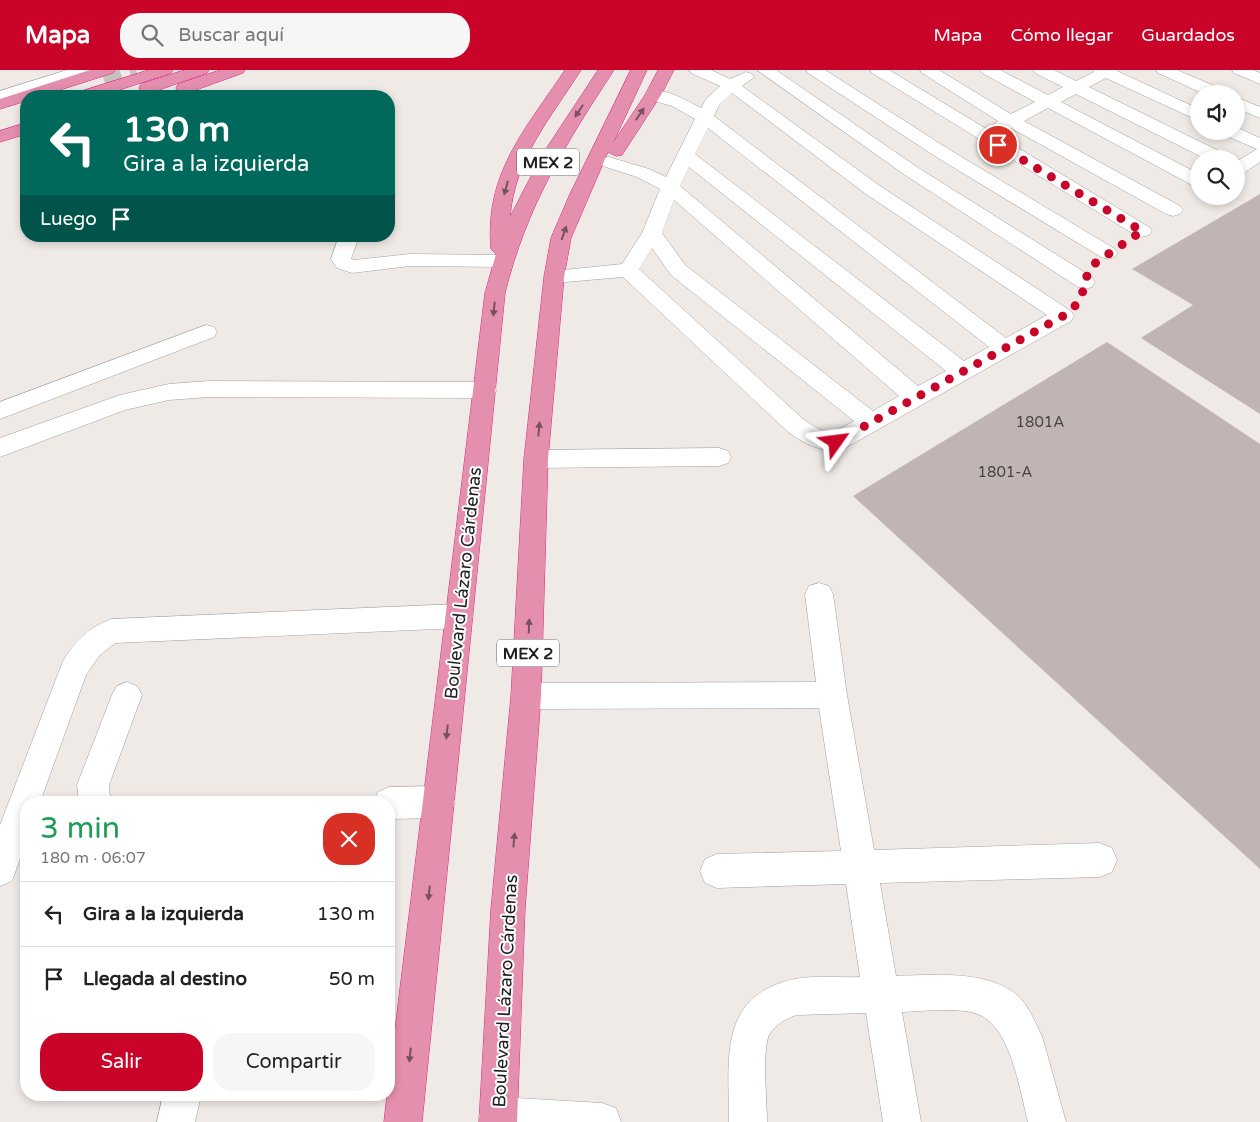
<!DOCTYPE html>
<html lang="es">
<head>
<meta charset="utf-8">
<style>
  :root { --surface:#fff; --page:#f6f6f6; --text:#222; --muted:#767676; --line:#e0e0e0; --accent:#ca0429 }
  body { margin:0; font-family:"Varela Round",sans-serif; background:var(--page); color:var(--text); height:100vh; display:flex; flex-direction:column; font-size:19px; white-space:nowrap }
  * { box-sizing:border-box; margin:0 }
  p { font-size:16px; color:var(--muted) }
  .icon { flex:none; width:28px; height:28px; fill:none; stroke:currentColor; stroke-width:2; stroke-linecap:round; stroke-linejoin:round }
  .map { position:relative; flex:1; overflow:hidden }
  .drawer { position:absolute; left:20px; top:726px; width:375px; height:305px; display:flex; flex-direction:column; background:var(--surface); border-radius:20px; box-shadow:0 2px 8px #0003 }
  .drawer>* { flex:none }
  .guide { position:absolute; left:20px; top:20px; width:375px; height:152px; border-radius:20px; box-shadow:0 2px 8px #0003; background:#00695c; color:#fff; overflow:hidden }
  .controls { position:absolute; left:1190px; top:15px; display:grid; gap:10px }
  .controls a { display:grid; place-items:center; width:55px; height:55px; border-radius:50%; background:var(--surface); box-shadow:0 2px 8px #0003; font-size:25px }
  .pin { position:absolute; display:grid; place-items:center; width:42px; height:42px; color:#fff; margin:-21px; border:2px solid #fff; border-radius:50%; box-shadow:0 1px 5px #0007 }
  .me { position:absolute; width:55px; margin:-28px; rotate:59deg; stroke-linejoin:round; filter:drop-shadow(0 0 4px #0008) }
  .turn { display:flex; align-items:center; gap:18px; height:105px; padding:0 20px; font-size:22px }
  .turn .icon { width:65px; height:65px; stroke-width:2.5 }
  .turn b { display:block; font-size:35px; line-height:42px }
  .then { display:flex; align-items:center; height:48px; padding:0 20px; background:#0003; gap:10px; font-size:19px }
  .round { display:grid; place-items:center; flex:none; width:52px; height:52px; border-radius:20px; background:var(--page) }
  .summary { display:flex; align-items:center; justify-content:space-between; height:85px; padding:0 20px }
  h1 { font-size:30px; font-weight:600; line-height:38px; color:#1e9e55 }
  .button { display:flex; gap:10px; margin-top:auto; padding:10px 20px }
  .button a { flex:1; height:58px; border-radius:20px; background:var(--accent); color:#fff; font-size:20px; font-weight:600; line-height:58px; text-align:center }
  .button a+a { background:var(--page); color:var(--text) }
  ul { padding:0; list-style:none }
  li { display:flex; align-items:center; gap:15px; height:65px; padding:0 20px; border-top:1px solid var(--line) }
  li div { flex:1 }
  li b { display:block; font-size:19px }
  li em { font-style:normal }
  header { display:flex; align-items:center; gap:30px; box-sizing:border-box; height:70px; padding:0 25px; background:var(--accent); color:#fff }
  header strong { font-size:24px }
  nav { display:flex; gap:28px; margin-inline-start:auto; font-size:18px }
  .search { width:350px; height:45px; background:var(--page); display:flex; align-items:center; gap:12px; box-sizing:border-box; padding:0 18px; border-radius:20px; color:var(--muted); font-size:19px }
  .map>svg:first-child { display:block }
  .building { fill:#c0b5b2 }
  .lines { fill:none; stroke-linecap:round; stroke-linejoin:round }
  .highway-tunnel { stroke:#c5c1bd; stroke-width:18; stroke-dasharray:18 9; stroke-linecap:butt }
  .minor-casing { stroke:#a0a0a0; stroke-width:1 }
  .highway-casing { stroke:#d82885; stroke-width:1 }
  .minor { fill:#fff; fill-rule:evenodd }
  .highway { fill:#e58faf; fill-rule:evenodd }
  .oneway { fill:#785160 }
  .route { stroke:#ca0429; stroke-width:9; stroke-dasharray:0 16.2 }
  .labels { text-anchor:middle; stroke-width:4; stroke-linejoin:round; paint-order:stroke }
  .number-label { font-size:15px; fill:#474444 }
  .shield { fill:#fff; stroke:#626262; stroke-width:1 }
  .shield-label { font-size:16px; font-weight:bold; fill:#1f1f1f }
  .street-label { font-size:18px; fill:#1f1f1f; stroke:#fff }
</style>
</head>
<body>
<header>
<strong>Mapa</strong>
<div class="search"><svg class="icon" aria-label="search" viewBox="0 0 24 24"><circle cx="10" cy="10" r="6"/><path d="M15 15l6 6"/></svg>Buscar aquí</div>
<nav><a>Mapa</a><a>Cómo llegar</a><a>Guardados</a></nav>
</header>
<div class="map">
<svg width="1260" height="1052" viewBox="0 0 1260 1052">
  <rect width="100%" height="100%" fill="#efeae5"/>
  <g class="building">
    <path d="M1260,124V344L1141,268L1193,235L1132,199Z"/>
    <path d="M1107,272L1260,374V799L853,426Z"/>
  </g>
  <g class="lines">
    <path class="highway-tunnel" d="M104,10L136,0"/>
    <defs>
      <g id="minor">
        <path d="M67,0H92L90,3L0,31V21Z"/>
        <path d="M689,0H711L730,9L746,2L752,4L754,7L742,16L880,116L1071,241L1074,246L1071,251L845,378C824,385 803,373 787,361L623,207L554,213L547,212L544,207L547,202L554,201L622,194L642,163L660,119L637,107L603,96L600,92L603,88L609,87L649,99L666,107L695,49L672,36L647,29L645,25L647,21C664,17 686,30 701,38L706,29L720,16L691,3ZM732,23L866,124L1047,245L1006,268L714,46L719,35ZM708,58L989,277L964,291L695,84ZM689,97L946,301L918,316L680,116ZM674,130L899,326L873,341L685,195L662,163ZM652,178L671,205L854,351C830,365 827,366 803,349L639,199Z"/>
        <path d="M757,0H776L917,97L1092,207L1095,212L1092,217L1085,219L1078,217L905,105Z"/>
        <path d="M806,0H825L950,80L1115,179L1118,183L1115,187L1108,189L1101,187L938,88L808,3Z"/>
        <path d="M870,0H889L1149,157L1152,161L1149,165L1142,167L1135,165L872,3Z"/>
        <path d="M920,0H939L1011,44L1035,32L982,3L980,0H1000L1048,25L1063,17L1035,3L1033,0H1054L1076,11L1094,2L1093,0H1118L1117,1L1199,39V51L1106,8L1089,17L1227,85L1230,89H1206L1076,24L1061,32L1199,104V116L1192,115L1048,38L1024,51L1180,136L1183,140L1180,144L1173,146L1166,144L1011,58L999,62L993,61L990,57L998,51L922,3Z"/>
        <path d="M1156,0H1177L1224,20L1226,24H1204L1158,3Z"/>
        <path d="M1232,0H1253L1260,3V14L1234,3Z"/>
        <path d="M1236,27L1260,37V48L1236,38Z"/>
        <path d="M1236,57L1260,68V92L1242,104L1236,105V92L1257,79L1224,65L1221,61H1236Z"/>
        <path d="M339,166H359L351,189L354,190L410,184L503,185L510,187L513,191L510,195L503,197L410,196L352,203L337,198L331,189Z"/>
        <path d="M206,255L214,257L217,262L214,267L0,349V332Z"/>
        <path d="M209,311L485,312L493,314L497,320L493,326L485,328L209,327L169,330L125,340L0,387V368L120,325L169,314Z"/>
        <path d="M719,378L728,381L731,387L728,393L719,396L536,398L527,395L524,389L527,383L536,380Z"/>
        <path d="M819,513L829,516L833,524L847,625L874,780L1100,773L1112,778L1117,790L1112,802L1100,807L880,813L896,906C933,905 993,899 1021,929C1030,939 1036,954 1042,966L1066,1052H1028C1019,1019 1011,950 971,942C950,938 924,941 902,942L921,1052H883L866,943L797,945C786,948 775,955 769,965C762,980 767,1033 767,1052H729C729,991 717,925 795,909C816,905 839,908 860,907L846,814L717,818L705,813L700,801L705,789L717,784L841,781L819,638L526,639L516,635L511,626L516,617L526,613L816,612L805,524L809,516Z"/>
        <path d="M459,534L469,538L473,546L469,554L459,558L115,573L99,586L86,605L40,732H26V772L12,811L0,816V755L63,591C76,570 89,557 112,549Z"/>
        <path d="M127,612L137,616L142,625L109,715V722L113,732H79L77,715L112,625L117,616Z"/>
        <path d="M439,716L450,721L455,732L450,743L439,748L389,749V732H373L378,722L389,717Z"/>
        <path d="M163,1025H201L195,1052H157Z"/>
        <path d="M498,1027L602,1033L616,1038L621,1052H481L479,1046L484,1032Z"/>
      </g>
      <g id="highway">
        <path d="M90,0H115L113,3L41,26H26V31L0,39V29Z"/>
        <path d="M149,0H173L171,3L101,26H77L79,22Z"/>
        <path d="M185,0H209L207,3L153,22H141L139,18L141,14Z"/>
        <path d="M221,0H245L243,3L190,22H178L176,18L178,14Z"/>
        <path d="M565,0H581C550,49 515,88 510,147L542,85L598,0H614C565,75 527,135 505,223L422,1052H384L387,1025H389V1009L485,223L496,184L491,179C484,103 526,59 565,0Z"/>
        <path d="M631,0H647L613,73L645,25L658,0H674L661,25L622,85L616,86L608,82L571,168L564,207L548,389L541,626L525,839L517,1052H479L491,839L511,626L524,389L544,207L551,168L570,124Z"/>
        <path d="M26,53V64L0,72V61Z"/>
      </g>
    </defs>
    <use href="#minor" class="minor-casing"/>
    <use href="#highway" class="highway-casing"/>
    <use href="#minor" class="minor"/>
    <use href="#highway" class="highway"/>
  </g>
  <defs><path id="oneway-solid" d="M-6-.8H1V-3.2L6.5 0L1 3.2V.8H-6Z" transform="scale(1.25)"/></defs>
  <g class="oneway">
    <use href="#oneway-solid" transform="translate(579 41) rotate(123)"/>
    <use href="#oneway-solid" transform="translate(640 44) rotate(-56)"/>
    <use href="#oneway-solid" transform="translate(506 118) rotate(105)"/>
    <use href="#oneway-solid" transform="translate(564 163) rotate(-71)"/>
    <use href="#oneway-solid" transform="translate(494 239) rotate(96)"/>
    <use href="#oneway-solid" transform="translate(539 359) rotate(-84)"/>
    <use href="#oneway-solid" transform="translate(529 556) rotate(-88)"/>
    <use href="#oneway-solid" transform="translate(447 662) rotate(96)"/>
    <use href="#oneway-solid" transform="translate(514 770) rotate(-85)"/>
    <use href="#oneway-solid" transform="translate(429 823) rotate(96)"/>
    <use href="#oneway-solid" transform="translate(410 985) rotate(96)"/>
  </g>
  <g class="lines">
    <path class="route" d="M836,372L1063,246L1076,235L1081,228L1088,202L1094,194L1142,161L998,75"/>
  </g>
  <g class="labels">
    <g class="number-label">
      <text x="1040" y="357">1801A</text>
      <text x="1005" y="407">1801-A</text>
    </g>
    <g class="shield">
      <rect x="517" y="78.5" width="62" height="27" rx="4"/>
      <rect x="497" y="569.5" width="62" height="27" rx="4"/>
    </g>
    <g class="shield-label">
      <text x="548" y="98">MEX 2</text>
      <text x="528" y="589">MEX 2</text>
    </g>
    <g class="street-label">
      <text transform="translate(463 513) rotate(-84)" y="6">Boulevard Lázaro Cárdenas</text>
      <text transform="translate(505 921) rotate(-87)" y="6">Boulevard Lázaro Cárdenas</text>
    </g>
  </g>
</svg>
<div class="controls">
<a><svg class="icon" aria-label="sound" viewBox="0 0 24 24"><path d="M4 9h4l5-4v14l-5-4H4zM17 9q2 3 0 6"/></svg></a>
<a><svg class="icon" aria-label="search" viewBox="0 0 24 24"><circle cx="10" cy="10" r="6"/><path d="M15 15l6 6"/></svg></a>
</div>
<div class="pin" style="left:998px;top:75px;background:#d93025"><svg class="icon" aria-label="arrive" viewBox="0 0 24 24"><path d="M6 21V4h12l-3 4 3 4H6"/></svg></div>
<svg class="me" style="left:836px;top:372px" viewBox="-20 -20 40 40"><path d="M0-17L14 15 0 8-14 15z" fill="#ca0429" stroke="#fff" stroke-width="4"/></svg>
<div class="guide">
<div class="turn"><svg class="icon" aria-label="left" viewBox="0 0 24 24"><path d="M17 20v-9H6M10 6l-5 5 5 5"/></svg><div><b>130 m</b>Gira a la izquierda</div></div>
<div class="then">Luego<svg class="icon" aria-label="arrive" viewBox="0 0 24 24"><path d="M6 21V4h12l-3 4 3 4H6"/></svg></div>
</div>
<section class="drawer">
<div class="summary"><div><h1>3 min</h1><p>180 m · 06:07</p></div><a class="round" style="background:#d93025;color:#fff"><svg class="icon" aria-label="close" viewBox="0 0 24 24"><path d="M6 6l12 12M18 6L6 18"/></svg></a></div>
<ul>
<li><svg class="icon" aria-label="left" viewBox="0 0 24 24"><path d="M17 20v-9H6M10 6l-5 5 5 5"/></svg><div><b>Gira a la izquierda</b></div><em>130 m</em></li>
<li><svg class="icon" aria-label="arrive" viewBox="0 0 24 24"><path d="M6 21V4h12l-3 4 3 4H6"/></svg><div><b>Llegada al destino</b></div><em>50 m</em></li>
</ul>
<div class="button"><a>Salir</a><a>Compartir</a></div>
</section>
</div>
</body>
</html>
